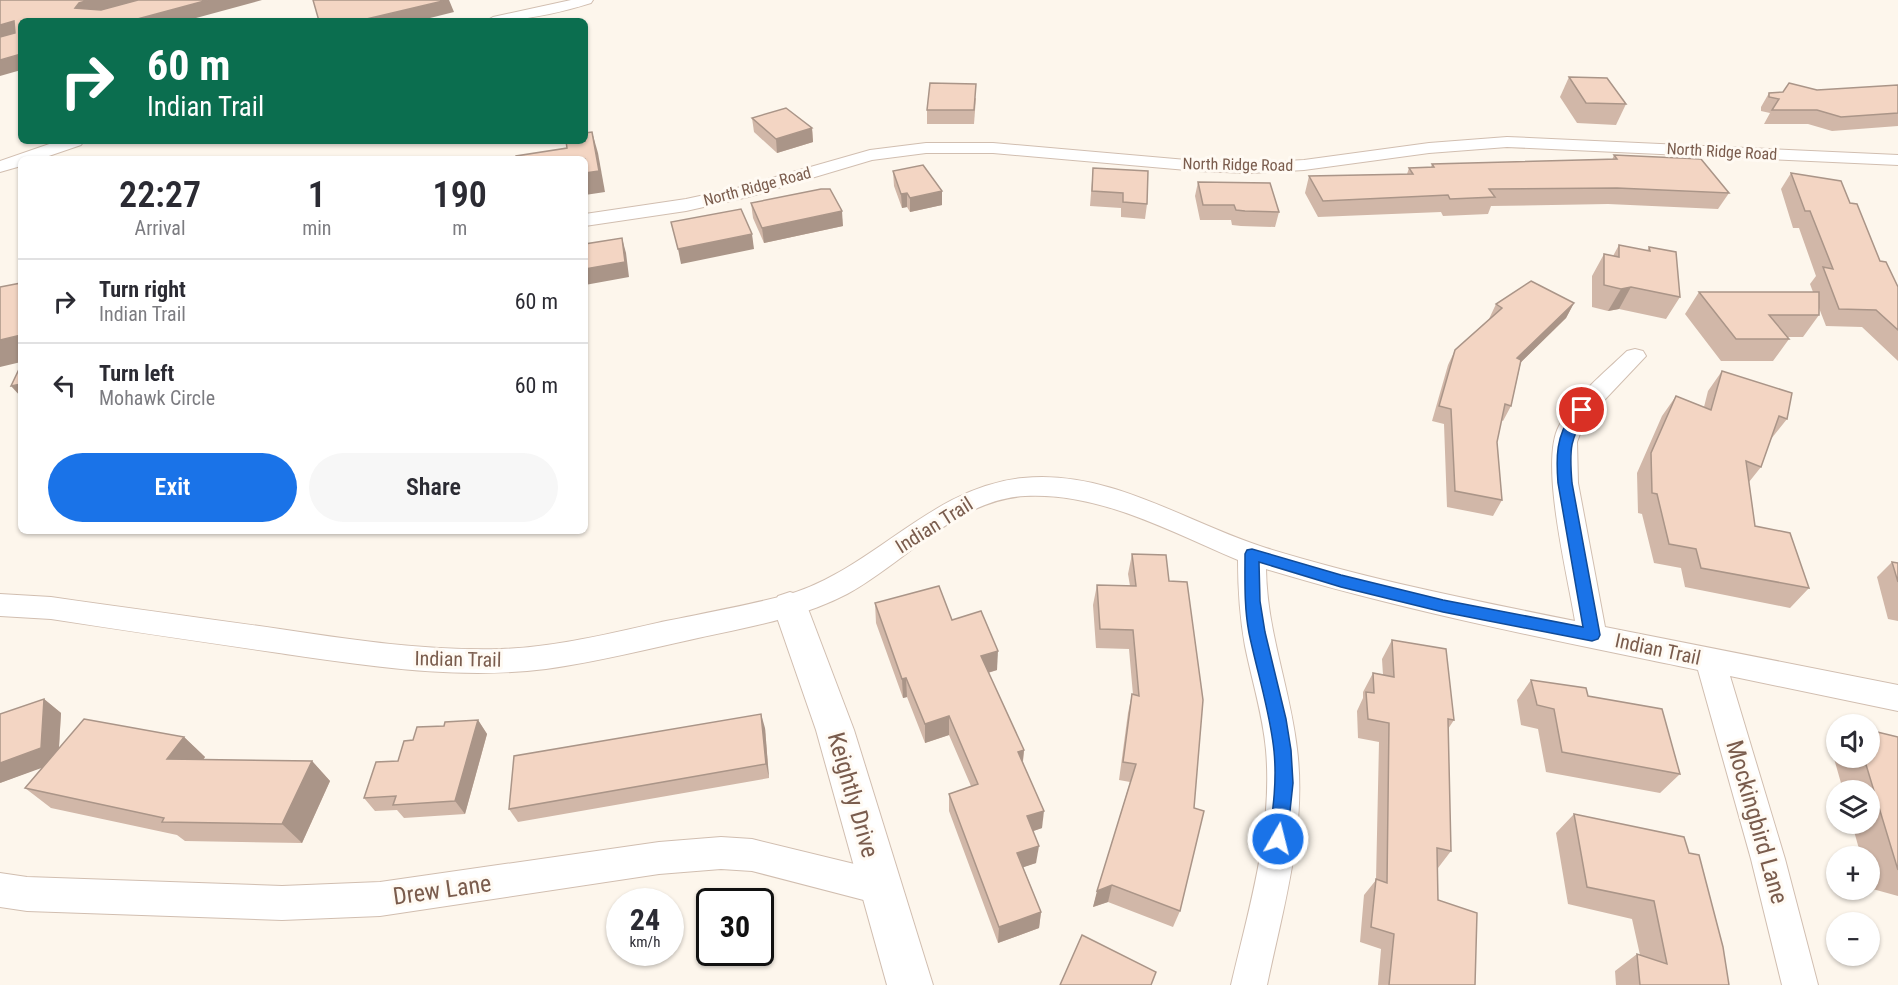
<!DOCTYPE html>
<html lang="en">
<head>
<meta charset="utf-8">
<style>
  :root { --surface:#fff; --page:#f7f7f7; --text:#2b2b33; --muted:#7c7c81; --line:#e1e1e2; --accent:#1a73e8 }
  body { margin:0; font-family:"Roboto Condensed",sans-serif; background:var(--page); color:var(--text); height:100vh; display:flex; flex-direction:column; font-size:22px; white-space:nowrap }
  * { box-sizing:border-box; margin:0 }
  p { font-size:20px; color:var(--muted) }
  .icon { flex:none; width:33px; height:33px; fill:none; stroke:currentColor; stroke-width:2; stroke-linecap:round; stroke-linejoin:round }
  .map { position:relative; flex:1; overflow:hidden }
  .side { position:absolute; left:18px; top:156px; width:570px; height:378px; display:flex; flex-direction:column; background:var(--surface); border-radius:9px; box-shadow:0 2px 4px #0004 }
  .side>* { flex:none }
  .guide { position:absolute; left:18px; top:18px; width:570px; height:126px; border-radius:9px; box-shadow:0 2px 4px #0004; background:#0b6e4f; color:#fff; overflow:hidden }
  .buttons { position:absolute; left:1826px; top:714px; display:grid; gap:12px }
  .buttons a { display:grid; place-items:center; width:54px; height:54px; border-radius:50%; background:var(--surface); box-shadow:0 2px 4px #0004; font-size:30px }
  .speed { position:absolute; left:606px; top:888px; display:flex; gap:12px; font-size:30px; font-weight:700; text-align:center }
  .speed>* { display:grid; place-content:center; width:78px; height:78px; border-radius:50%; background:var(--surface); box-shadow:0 2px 4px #0004; line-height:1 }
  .speed small { font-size:15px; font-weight:400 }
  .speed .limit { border:3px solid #111; border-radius:9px; background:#fff; color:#111 }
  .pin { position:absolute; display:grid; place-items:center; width:51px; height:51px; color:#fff; margin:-26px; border:3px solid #fff; border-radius:50%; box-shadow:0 2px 6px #0007 }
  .me { position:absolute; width:66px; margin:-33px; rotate:8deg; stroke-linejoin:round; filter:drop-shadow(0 0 4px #0008) }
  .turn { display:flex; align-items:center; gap:21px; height:126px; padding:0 30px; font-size:27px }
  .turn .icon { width:78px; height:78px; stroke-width:2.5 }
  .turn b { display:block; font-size:42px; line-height:51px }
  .eta { display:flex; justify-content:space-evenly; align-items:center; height:102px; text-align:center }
  .eta b { font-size:36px; font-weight:600; line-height:42px }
  .primary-button { display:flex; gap:12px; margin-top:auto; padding:12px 30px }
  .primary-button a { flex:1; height:69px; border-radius:36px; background:var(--accent); color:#fff; font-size:24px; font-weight:600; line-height:69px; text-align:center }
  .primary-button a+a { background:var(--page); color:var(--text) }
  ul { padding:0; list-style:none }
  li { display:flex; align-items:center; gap:18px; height:84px; padding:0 30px; border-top:2px solid var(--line) }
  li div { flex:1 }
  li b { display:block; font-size:22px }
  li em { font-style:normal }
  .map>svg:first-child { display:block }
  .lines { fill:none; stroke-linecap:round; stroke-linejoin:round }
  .minor-casing { stroke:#d1beb0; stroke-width:2 }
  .tertiary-casing { stroke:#d1beb0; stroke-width:2 }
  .minor { fill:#fff; fill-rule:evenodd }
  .tertiary { fill:#fff; fill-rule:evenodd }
  .wall { fill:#d1b7a8 }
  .shaded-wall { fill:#aa9588 }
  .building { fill:#f3d5c3; stroke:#aa9588; stroke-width:1.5 }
  .route { fill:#1a73e8; stroke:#114b97; stroke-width:1.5 }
  .labels { text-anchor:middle; stroke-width:6; stroke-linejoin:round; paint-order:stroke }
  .far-street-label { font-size:16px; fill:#7a5c4d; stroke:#fffaf3 }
  .street-label { font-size:20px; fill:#7a5c4d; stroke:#fffaf3 }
  .near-street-label { font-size:24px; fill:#7a5c4d; stroke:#fffaf3 }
</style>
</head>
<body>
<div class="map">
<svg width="1898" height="985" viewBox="0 0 1898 985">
  <rect width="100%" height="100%" fill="#fdf6ec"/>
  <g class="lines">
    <defs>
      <g id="minor">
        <path d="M571,0H593L591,3C556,14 523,21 486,21L493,17Z"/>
        <path d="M1507,137L1898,155V165L1507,147L1429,153L1304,170L1250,173L1198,171L993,153H926L872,160L748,197L686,211L585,226V214L686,199L737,188L870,150L926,143H993L1198,161L1250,163L1304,160L1429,143Z"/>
        <path d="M58,141H84L81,145L40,159H21V166L0,172V161Z"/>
        <path d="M1635,349L1643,351L1646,356L1595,410L1583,426L1577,442L1578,483L1605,627L1898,685V711L1730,676L1785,859L1818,985H1782L1751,859L1698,670C1553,640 1408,612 1266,569C1267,633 1290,687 1297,749C1307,829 1283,908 1267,985H1231C1249,908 1273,830 1266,750C1263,715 1252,681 1245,646C1240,618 1238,589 1238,560C1171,532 1100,492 1025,496C956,500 905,563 847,594C801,618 749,627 698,638C648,649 597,662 546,669C456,680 368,666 279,653C203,642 127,631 51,619L0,616V594L51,597C127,608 203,618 280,629C353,640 426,651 501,649C557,647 612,633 666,621C705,613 744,606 783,596C871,573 929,487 1023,478C1109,469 1187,523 1266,548C1367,579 1471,600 1575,621C1568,576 1539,463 1559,426C1575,396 1603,374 1627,351Z"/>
        <path d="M721,837L752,839L879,870L891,875L896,887L891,899L879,904L752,871L721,869L659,874L380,916L282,920L27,911L0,907V873L27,877L282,886L380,882L659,842Z"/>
      </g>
      <path id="tertiary" d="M790,592L802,596L807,606L854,730L933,985H887L816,730L773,606L778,596Z"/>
    </defs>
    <use href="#minor" class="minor-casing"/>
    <use href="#tertiary" class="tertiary-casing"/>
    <use href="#minor" class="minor"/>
    <use href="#tertiary" class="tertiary"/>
  </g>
  <g class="wall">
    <path d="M1569,77L1626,104L1616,125L1577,123L1560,97Z"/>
    <path d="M1898,85V126L1832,131L1808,124H1764L1770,113L1761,111V107L1769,93Z"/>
    <path d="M976,98L974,124H927V110Z"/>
    <path d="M752,118L812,128L813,142L777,153L754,132Z"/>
    <path d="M1614,155L1729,193L1718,209L1608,204L1491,206L1488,214L1443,216L1441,212L1318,217L1305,193L1309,176L1407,174L1409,168L1431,167L1432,164L1612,160Z"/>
    <path d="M1093,168L1147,204L1145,219L1121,217V208L1090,206Z"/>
    <path d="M893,171L942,205L910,212L907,207L902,208L894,186Z"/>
    <path d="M1791,173L1850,203L1880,261L1898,287V361L1862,327L1826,326L1819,308V315L1803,337H1787L1789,339L1773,361H1721L1685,314L1699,292H1813L1810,284L1816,276L1799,228H1793L1781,189Z"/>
    <path d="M1198,182L1279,212L1275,227L1241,226L1232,225L1231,220H1200L1195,196Z"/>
    <path d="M751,203L843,226L764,243L753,218Z"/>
    <path d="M1619,245L1647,251L1649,247L1680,297L1666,319L1619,309L1608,311L1592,307V276L1604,254L1613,256Z"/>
    <path d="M1574,303L1566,318L1521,362L1511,406L1503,421L1501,420L1497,442L1502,500L1493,516L1447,507L1444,424L1432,421L1448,365L1455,350L1489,319L1496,304Z"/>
    <path d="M1722,371L1787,419L1771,439L1761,467L1749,482L1755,526L1809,588L1790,608L1685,587L1681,568L1654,563L1642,514L1638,513L1637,473L1662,416L1676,396L1704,407L1708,391Z"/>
    <path d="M1132,554L1180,911L1173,927L1108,902L1093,907L1130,782L1119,780L1128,713L1132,694L1133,695L1129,649L1096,648L1093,605L1097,585L1130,586L1128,574Z"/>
    <path d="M1892,562L1898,563V621L1888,619L1877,577Z"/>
    <path d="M875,603L952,620L997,670L988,673L1024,750L1023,762L1042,828L1033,831L1036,863L1023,867L1041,912L1039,928L998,943L949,811V794L971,786L949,735L925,743L907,697L903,698L876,623Z"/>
    <path d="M1392,640L1454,720L1448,729L1451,851L1438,868V900L1475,985H1378L1381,949L1360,942L1364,895L1376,880L1379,742L1358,738L1357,711L1363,698V692L1373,673L1383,675L1382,659Z"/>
    <path d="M1531,680L1588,696L1680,774L1660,793L1546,772L1538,729L1521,725L1517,700Z"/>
    <path d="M44,699L61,713L59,748L184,737L205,757L203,760L312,761L330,781L302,843L185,841L177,835L51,808L25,788L42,767L0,783Z"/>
    <path d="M478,720L487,734L465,814L404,818L397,810L375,811L364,798L398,761L413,740L444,726Z"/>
    <path d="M765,728L769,778L518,822L509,809Z"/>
    <path d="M1898,737V896L1869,888V856H1861L1852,824H1869V790H1843L1831,748L1836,743V758H1869Z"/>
    <path d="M1574,814L1689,853L1729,985H1616L1615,971L1637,954L1640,955L1632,919L1568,904L1556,833Z"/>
  </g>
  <g class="shaded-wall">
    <path d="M89,0H143L86,16L75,8L79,3Z"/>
    <path d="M208,0H262L185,21H130Z"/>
    <path d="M447,0H449L454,12L418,21H358Z"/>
    <path d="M14,21L21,32L0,40V25Z"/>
    <path d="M21,54V70L0,76V60Z"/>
    <path d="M812,128L813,142L777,153L776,139Z"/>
    <path d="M592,132L598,153L605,192L585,195V173Z"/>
    <path d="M942,191V205L910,212V198Z"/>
    <path d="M907,193V207L902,208L901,194Z"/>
    <path d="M842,211L843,226L764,243L762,228Z"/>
    <path d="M752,234L754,249L681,264L678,249Z"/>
    <path d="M622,238L626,253L629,277L585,285V269Z"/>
    <path d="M1631,287L1619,309L1608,311L1621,289Z"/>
    <path d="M1574,303L1566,318L1509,374L1517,358Z"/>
    <path d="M21,335V362L0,367V340Z"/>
    <path d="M21,384V397L11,386Z"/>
    <path d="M998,651L997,670L980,675L981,656Z"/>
    <path d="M906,678L907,697L903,698L902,679Z"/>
    <path d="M44,699L61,713L58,762L0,783V763Z"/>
    <path d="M761,714L765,728L769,778L766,764Z"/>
    <path d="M949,716V735L925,743V724Z"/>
    <path d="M478,720L487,734L465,814L455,801Z"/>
    <path d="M184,737L205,757L189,779L167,759Z"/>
    <path d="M1024,750L1022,768L1018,752Z"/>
    <path d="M312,761L330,781L302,843L282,824Z"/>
    <path d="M1044,811L1042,828L1025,834L1027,816Z"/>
    <path d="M1039,846L1036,863L1015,870L1017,853Z"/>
    <path d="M1112,885L1108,902L1093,907L1097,891Z"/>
    <path d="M1041,912L1039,928L998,943L999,927Z"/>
  </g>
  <g class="building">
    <path d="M0,0H89L79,3L75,8L101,10L138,0H208L130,21H21V54L0,60V37L15,33L14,21L0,25Z"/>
    <path d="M313,0H447L358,21H319Z"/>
    <path d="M1569,77L1607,78L1626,104L1586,103Z"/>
    <path d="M930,83L976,84L974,110H927Z"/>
    <path d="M1789,83L1817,90L1898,85V113L1841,117L1817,110H1772L1779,99L1769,97V93L1783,92Z"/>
    <path d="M786,108L812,128L776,139L752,118Z"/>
    <path d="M592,132L599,171L585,173V159H516V156L567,148L566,141H585V133Z"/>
    <path d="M1614,155L1701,159L1729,193L1617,188L1489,189L1495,197L1450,199L1448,195L1323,201L1309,176L1413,174L1409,168L1434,167L1432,164L1617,159Z"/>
    <path d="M923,165L942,191L910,198L907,193L901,194L893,171Z"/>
    <path d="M1093,168L1148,171L1147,204L1123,202V193L1092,191Z"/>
    <path d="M1791,173L1841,181L1850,203L1857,204L1880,261L1886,262L1898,287V330L1876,310L1839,309L1823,267L1833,269L1810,211H1805Z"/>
    <path d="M1198,182L1270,183L1279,212L1245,211L1236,210L1234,205H1203Z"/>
    <path d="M821,189H830L842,211L762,228L751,203Z"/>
    <path d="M741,209L752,234L678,249L671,222Z"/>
    <path d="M622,238L625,262L585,269V244Z"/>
    <path d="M1619,245L1650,251L1649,247L1676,252L1680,297L1631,287L1621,289L1604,285V254L1619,257Z"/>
    <path d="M1531,281L1574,303L1517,358L1521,360L1511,406L1505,404L1497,442L1502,500L1455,491L1451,409L1439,406L1455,350L1502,308L1496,304Z"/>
    <path d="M21,283V335L0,340V287Z"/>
    <path d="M1699,292H1819V315H1769L1789,339H1736Z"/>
    <path d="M21,365V384L11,386Z"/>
    <path d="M1722,371L1792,393L1787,419L1779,416L1761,467L1746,461L1755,526L1790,533L1809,588L1701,568L1696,549L1669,544L1657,494L1652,493L1651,453L1676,396L1711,410Z"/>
    <path d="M1132,554L1166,555L1169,581L1187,582L1203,700L1194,808L1204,811L1180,911L1112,885L1097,891L1136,764L1123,762L1132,694L1139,696L1133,630L1100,629L1097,585L1136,586Z"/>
    <path d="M1892,562L1898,563V582Z"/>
    <path d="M939,586L952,620L981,611L998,651L981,656L1024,750L1018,752L1044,811L1027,816L1039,846L1017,853L1041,912L999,927L949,794L978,784L949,716L925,724L906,678L902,679L875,603Z"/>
    <path d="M1392,640L1446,649L1454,720L1448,719L1451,851L1437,848L1438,900L1477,913L1475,985H1389L1394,934L1371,927L1376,879L1387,883L1389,723L1368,719L1366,692L1374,693L1373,673L1394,677Z"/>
    <path d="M1531,680L1586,688L1588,696L1662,709L1680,774L1562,752L1554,709L1537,705Z"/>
    <path d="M44,699L41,748L0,763V714Z"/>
    <path d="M761,714L766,764L509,809L514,756Z"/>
    <path d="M84,719L184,737L167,759L312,761L282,824L162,822L164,818L25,788Z"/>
    <path d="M478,720L455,801L393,805L396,796L364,798L376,762L398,761L404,741L413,740L417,727L444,726L445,722Z"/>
    <path d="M1869,730L1898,737V870L1864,758H1869Z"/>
    <path d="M1574,814L1684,837L1689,853L1699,855L1723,947L1729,985H1640L1637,954L1667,964L1654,901L1587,887Z"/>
    <path d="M1082,935L1156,972L1151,985H1060Z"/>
  </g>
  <path class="route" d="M1582,405L1588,410C1570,439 1569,448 1572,483L1600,635L1598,639L1592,641L1443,612L1341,587L1259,562L1260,601L1265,632L1286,719L1291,750L1293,783L1287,839L1285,845L1278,847L1272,845L1269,839C1273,809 1277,781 1274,751C1270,711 1257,672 1249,633C1244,607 1245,580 1245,554L1247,550L1252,549L1341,575L1443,600L1583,627L1558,483C1556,457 1556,436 1572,414C1575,410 1576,407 1582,405Z"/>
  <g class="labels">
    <g class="far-street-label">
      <text transform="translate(1722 151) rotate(3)" y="6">North Ridge Road</text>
      <text transform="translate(1238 164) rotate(1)" y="6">North Ridge Road</text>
      <text transform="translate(757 186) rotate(-15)" y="6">North Ridge Road</text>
    </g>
    <g class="street-label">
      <text transform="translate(934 525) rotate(-32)" y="7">Indian Trail</text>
      <text transform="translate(1658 649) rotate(12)" y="7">Indian Trail</text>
      <text transform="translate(458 659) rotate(1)" y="7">Indian Trail</text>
    </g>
    <g class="near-street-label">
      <text transform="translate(853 795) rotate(74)" y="8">Keightly Drive</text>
      <text transform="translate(1757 822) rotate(74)" y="8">Mockingbird Lane</text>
      <text transform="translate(442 890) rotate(-8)" y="8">Drew Lane</text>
    </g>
  </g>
</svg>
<div class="buttons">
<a><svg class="icon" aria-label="sound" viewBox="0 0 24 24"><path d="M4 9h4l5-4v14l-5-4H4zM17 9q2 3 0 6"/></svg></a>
<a><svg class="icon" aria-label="layers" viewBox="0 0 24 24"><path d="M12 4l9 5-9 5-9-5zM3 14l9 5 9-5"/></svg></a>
<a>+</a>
<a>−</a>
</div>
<div class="speed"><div>24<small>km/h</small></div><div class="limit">30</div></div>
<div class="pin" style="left:1582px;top:410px;background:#d93025"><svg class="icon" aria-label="arrive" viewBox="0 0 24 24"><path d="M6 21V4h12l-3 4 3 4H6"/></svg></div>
<svg class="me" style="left:1278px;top:839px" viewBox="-20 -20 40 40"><circle r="17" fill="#1a73e8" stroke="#fff" stroke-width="3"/><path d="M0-11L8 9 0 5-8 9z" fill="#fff"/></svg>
<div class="guide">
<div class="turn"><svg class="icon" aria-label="right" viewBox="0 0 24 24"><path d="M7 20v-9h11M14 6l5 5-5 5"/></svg><div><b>60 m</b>Indian Trail</div></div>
</div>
<section class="side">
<div class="eta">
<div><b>22:27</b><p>Arrival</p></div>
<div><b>1</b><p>min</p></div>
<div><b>190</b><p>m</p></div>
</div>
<ul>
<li><svg class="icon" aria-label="right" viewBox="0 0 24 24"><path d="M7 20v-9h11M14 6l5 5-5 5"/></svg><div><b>Turn right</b><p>Indian Trail</p></div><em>60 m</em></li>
<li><svg class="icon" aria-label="left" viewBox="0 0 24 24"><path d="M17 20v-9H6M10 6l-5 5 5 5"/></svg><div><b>Turn left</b><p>Mohawk Circle</p></div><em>60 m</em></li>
</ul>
<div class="primary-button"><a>Exit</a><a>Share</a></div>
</section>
</div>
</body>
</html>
